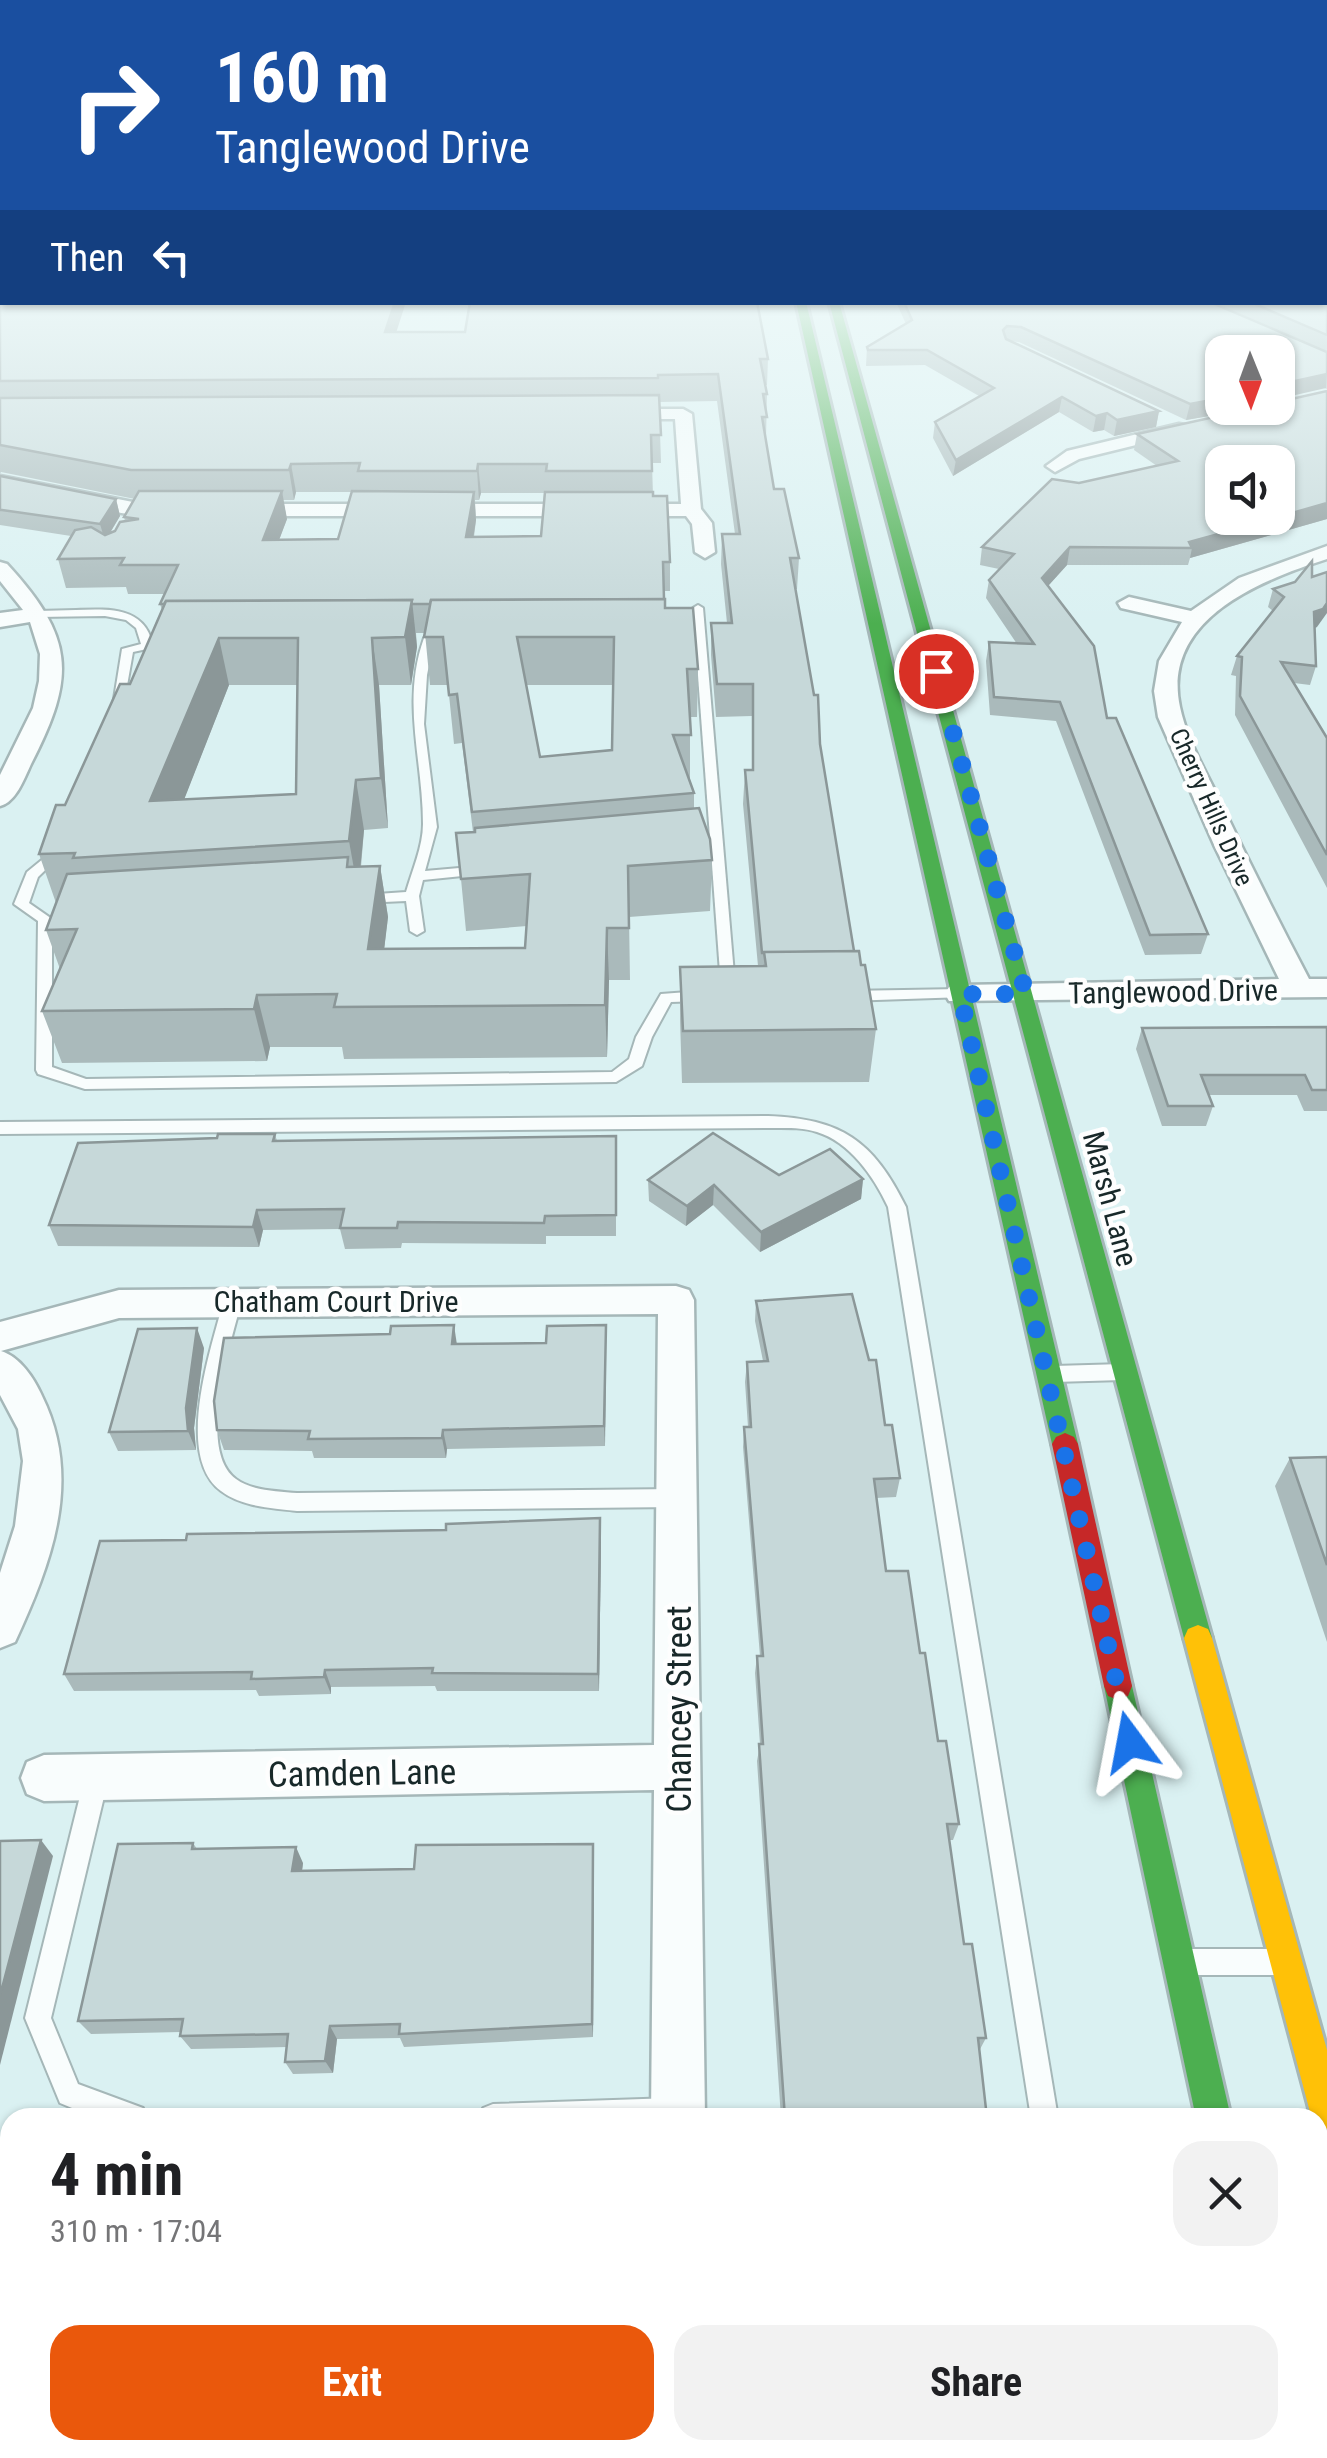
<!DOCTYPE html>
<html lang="en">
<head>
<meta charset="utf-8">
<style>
  :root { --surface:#fff; --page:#f2f2f2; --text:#202124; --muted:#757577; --accent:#ea580c }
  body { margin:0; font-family:"Roboto Condensed",sans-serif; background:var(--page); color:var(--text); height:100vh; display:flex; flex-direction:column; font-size:38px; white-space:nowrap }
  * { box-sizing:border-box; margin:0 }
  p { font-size:32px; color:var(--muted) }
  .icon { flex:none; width:55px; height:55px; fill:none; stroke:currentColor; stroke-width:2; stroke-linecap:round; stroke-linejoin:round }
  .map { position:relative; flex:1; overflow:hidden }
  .panel { position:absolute; left:0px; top:2108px; width:1328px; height:352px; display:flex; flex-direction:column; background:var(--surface); border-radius:30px 30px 0 0; box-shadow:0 2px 8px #0004 }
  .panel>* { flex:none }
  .guide { position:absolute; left:0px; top:0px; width:1328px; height:305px; box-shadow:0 2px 8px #0004; background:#1a4fa0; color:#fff; overflow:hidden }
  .needle { width:65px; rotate:179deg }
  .controls { position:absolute; left:1205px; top:335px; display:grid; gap:20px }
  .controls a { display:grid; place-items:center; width:90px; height:90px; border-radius:20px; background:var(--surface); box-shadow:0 2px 8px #0004; font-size:50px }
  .pin { position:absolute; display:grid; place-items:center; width:85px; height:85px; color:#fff; margin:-42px; border:5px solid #fff; border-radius:50%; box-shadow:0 2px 10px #0007 }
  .me { position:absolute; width:110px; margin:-55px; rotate:347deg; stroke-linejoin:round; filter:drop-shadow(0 0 8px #0008) }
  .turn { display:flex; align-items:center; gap:35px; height:210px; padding:0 50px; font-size:45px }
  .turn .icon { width:130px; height:130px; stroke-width:2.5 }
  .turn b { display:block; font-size:70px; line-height:85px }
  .then { display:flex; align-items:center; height:95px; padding:0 50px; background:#0003; gap:20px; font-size:38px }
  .round { display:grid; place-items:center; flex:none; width:105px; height:105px; border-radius:30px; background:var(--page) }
  .head { display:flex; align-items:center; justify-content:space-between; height:170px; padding:0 50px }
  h1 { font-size:60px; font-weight:700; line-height:75px }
  .primary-button { display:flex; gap:20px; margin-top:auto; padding:20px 50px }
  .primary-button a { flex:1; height:115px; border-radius:30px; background:var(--accent); color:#fff; font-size:40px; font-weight:700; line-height:115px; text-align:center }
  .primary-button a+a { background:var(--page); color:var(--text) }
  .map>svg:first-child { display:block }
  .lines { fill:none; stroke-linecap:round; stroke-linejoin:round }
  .lane-casing { stroke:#a5b7b8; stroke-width:4 }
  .street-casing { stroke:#a5b7b8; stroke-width:5 }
  .fast-casing { stroke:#a5b7b8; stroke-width:6 }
  .slow-casing { stroke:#a5b7b8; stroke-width:6 }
  .jam-casing { stroke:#a5b7b8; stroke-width:6 }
  .lane { fill:#f9fdfd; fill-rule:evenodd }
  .street { fill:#f9fdfd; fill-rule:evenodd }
  .fast { fill:#4caf50; fill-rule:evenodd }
  .slow { fill:#ffc107; fill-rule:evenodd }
  .jam { fill:#c62828; fill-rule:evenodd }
  .wall { fill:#aababb; fill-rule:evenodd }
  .shaded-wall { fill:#8b9798 }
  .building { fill:#c6d8d9; stroke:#8b9798; stroke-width:2.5; fill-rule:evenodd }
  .route { stroke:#1a73e8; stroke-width:18; stroke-dasharray:0 32.4 }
  .labels { text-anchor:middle; stroke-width:9; stroke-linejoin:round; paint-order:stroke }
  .far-street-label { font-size:25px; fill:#182829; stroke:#fefefe }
  .street-label { font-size:30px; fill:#182829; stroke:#fefefe }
  .near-street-label { font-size:35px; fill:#182829; stroke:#fefefe }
</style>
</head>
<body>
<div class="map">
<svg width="1327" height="2458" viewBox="0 0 1327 2458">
  <rect width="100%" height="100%" fill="#daf1f2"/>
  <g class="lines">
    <defs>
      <g id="lane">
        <path d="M698,605L703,608L735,986L728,991L721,986L693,608Z"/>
        <path d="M76,610C106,609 143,606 152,642L169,640L175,643L133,652L123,708L113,705L122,649L141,644L136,628L126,620L105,616L38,617L33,614L38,611Z"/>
        <path d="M424,638L434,640L427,675L424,724L437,827L425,871L482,866L489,870L482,874L423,880L419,896L424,931L417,935L410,931L406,901L362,903L355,899L362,895L406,892C412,871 423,846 423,824C423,760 401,702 424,638Z"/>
        <path d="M60,845L67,849L38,877L29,903L52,919V1067L86,1079L612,1072L629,1059L636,1037L661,994L701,991L708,996L701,1001L671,1002L652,1037L642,1066L616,1082L85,1089L38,1074L36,1070L38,921L14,904L27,872Z"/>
        <path d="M960,989L965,991L967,994L965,997L847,1001L840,996L847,991Z"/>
        <path d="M768,1116C841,1119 873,1140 906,1207L1058,2118H1031L888,1207C874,1177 850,1142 817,1132C802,1127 784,1128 768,1128L0,1134V1122Z"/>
        <path d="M232,1296L238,1298L241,1303C231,1342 196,1450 236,1479C252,1491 277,1491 297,1493L677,1489L684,1492L687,1498L684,1504L677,1507L297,1511C272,1508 242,1507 221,1491C174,1456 211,1349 223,1303L226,1298Z"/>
        <path d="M1123,1364L1130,1367L1133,1372L1130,1377L1123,1380L1054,1382L1047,1379L1044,1374L1047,1369L1054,1366Z"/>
        <path d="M96,1769L104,1772L108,1780L51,2018L78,2084L143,2108L146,2118H96L60,2103L25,2018L84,1780L88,1772Z"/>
        <path d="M1190,1949H1274L1283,1953L1287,1962L1283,1971L1274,1975H1190L1181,1971L1177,1962L1181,1953Z"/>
        <path d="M673,2098L683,2102L687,2112L684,2118H480L483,2108L493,2104Z"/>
        <rect x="1078" y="2450" width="30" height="8"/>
      </g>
      <g id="street">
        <path d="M683,409L692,414L701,509L712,523L715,552L705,558L695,552L692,524L686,516H237L227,510L237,504H681L675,419H611L602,414L611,409Z"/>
        <path d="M1179,424L1185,425V433L1079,459L1055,472L1046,466L1067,451Z"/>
        <path d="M0,476L138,503H175L185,509C160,530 35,495 0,488Z"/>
        <path d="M1327,546V559C1261,580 1161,619 1180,707C1187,740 1205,770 1219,799C1248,860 1278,920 1309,979H1327V997L949,1001L945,994L949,987L960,985L1279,979L1215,847L1158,717L1154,691L1159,661L1182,622L1121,608L1118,603L1129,597L1191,611L1239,578Z"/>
        <path d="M0,562L7,564C74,637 77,675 31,764C24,779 16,802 0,806V775L33,708L39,681L40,654L30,622L0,627V613L23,610L0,581Z"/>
        <path d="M676,1286L689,1290L694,1300L705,2118H651L654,1790L44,1801L27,1794L21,1778L27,1762L44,1755L654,1745L658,1314L119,1318L1,1351C20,1357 34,1378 42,1396C83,1479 52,1562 15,1642L0,1648V1573L15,1526L23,1461L18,1429L0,1395V1322L119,1290Z"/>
        <path d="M624,2450H686L684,2458H622Z"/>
      </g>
      <g id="fast">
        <path d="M796,302H806L1078,1444L1074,1451L1065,1455L1056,1451L1052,1444Z"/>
        <path d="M829,302H839L1212,1638L1208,1647L1198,1651L1188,1647L1184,1638Z"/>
        <path d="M1118,1672L1128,1676L1132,1686L1231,2118H1196L1104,1686L1108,1676Z"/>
        <path d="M32,2450H75L79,2458H36Z"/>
      </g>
      <g id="slow">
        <path d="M1198,1625L1208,1629L1212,1638L1327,2050V2129L1318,2125V2118H1312L1310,2112L1184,1638L1188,1629Z"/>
        <path d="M0,2377L10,2381V2426L0,2422Z"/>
        <path d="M1268,2450H1308L1310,2458H1270Z"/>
      </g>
      <path id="jam" d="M1065,1433L1074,1437L1078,1444L1132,1686L1128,1696L1118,1700L1108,1696L1104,1686L1052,1444L1056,1437Z"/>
    </defs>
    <use href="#lane" class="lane-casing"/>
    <use href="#street" class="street-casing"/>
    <use href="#fast" class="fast-casing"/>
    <use href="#slow" class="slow-casing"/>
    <use href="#jam" class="jam-casing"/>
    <use href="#lane" class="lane"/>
    <use href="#street" class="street"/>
    <use href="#fast" class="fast"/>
    <use href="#slow" class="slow"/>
    <use href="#jam" class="jam"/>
  </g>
  <g class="wall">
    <path d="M0,280L396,332L768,359L767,385H765L767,394L766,438L774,489L799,558L797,589H795L854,951L876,1029L869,1082L682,1083L680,1019V967L758,966L743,804L745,770H752V716L716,717L711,655V623H727L721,564L722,534H735L717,401L659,402L661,463H652L653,496L670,562V591H664L665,608L698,669L697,717H690V783L694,793V808L712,860L710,911L629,917L630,980H609L607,1057L344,1059L342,1047H270L267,1061L62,1063L42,1011L60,969L46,930L56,903L39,854L130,684L162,610L160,604L165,594H128L126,587L66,588L58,559L71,536L0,525V476L116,499L120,516L110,533L115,531L125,521L124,517L135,499L1,472L0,474ZM296,492H352L338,539L279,540L287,519L283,500H294ZM481,493H544L541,536L474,537L476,520L475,500H479ZM416,633H425L430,685H448L454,744L462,743L473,832L461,879L466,931L527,926L525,948L384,949L388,917L380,866L361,867L364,830L388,828L379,685H411L417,647ZM229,685H297L296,794L184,799ZM526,685H613L612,750L540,757Z"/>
    <path d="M896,302H1211L1301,341L1213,302H1323L1327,304V389L1222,352L1278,408L1327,391V519L1190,558L1188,565H1067L1048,586L1107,718L1208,934L1201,954L1145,955L1056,721L990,715L986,661L989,642L1017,644L986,598L989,580L999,569L980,565L982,547L1079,483L1157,466L1134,450L1137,434L1248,409L1186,420L1019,342L1010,341L1159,411L1156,427L1114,436L1104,430L1093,432L1059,412L953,476L933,438L935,422L979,396L925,365L866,366L867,347L906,324Z"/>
    <path d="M1295,582L1317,627L1315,628L1316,666L1310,685L1294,683L1327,738V888L1235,715L1236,676L1231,675L1237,656L1273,611L1268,607L1273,589Z"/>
    <path d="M1327,1027V1111H1304L1297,1095H1209L1213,1106L1206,1126H1162L1136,1049L1142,1028Z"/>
    <path d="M275,1134L277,1141L616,1136V1236H546V1244L402,1243L401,1248L345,1249L340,1229L263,1230L259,1247L58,1246L49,1225L217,1138Z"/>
    <path d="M779,1175L863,1179L861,1199L760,1252L713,1205L686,1226L649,1201L648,1180Z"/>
    <path d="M756,1301L885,1425L900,1478L896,1497L876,1498L886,1571L920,1653L938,1741L959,1824L953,1840H949L964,1944L986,2038L979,2051L987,2118H781L757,1761L760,1744L755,1673L757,1656H760L743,1447L744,1427H748L745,1382L747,1362L763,1361L755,1321Z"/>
    <path d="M606,1325L605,1446L447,1449L446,1458H314L312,1451L224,1450L217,1430L457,1344L546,1343Z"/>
    <path d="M204,1348L194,1428L196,1450L118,1451L109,1432Z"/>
    <path d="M1327,1457V1642L1275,1486L1290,1458Z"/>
    <path d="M601,1537L599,1691H437L435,1686L331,1687V1694L259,1696L256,1690L74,1691L64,1674Z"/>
    <path d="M193,1843L197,1849L303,1863L302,1871L414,1869L593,1844L594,1860L593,2037L404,2047L400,2038L337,2039L333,2073L293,2074L285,2062L287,2047L191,2049L180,2036L181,2032L91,2034L78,2021Z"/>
    <path d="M812,2450H1013L1009,2453L905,2458H813Z"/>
  </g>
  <g class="shaded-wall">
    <path d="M395,302H406L388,358L385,332Z"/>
    <path d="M1327,374L1326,388L1278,399V389L1281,384Z"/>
    <path d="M1062,397L1059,412L953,476L956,460Z"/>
    <path d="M1222,398V408H1256L1186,420L1190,404Z"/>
    <path d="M1159,411L1156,427L1114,436L1117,420Z"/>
    <path d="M1107,413L1104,430L1093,432L1096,416Z"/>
    <path d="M291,464L296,492L294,500L289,470Z"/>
    <path d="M478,464L481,493L479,500L477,471Z"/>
    <path d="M282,491L287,519L268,569L263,540Z"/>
    <path d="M474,492L476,520L469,565L466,537Z"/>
    <path d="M116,499L120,516L105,541L100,524Z"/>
    <path d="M1327,503V519L1190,558L1192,548L1189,542Z"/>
    <path d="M1070,547L1067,565L1039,596L1042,578Z"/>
    <path d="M412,600L417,647L411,685L405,637Z"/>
    <path d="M1327,603V613L1317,627L1308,630L1314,612Z"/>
    <path d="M219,638L229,685L164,851L150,801Z"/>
    <path d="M372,638L379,685L388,828L381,778Z"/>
    <path d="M356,780L364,830L358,891L349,841Z"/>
    <path d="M380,866L388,917L378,1001L368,949Z"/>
    <path d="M607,928L609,980L607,1057L605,1005Z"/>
    <path d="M257,995L270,1047L267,1061L254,1009Z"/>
    <path d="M863,1179L861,1199L760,1252L761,1232Z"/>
    <path d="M714,1185L713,1205L686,1226L687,1206Z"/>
    <path d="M257,1210L263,1230L259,1247L253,1227Z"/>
    <path d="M454,1325L457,1345L452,1344Z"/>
    <path d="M606,1325V1345L605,1446L604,1426Z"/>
    <path d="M197,1328L204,1348L194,1428L196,1450L188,1431L186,1408Z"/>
    <path d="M443,1430L447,1449L446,1458L442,1438Z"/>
    <path d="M600,1518L601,1537L599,1691L598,1674Z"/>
    <path d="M325,1670L331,1687V1694L324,1677Z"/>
    <path d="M41,1840L53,1856L0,2065V1996Z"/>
    <path d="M593,1844L594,1860L593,2037L592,2024Z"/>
    <path d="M296,1847L303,1863L300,1886L292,1871Z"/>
    <path d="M330,2026L337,2039L333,2073L325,2061Z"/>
    <path d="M360,2450H370L365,2458H355Z"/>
  </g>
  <g class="building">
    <path d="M0,280H2V302H395L385,332H465L470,302H757L768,359H760L767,394H763L767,417H762L774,489H784L799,558H790L814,695H818L820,744L854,951L762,953L745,770H753V684H717L711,623H732L722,534H740L718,374L658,375V378L0,381Z"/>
    <path d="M904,302H1210L1327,352V374L1281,384L1278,389V352H1222V398L1190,404L1021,327L1007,326L1003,330L1006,339L1159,411L1117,420L1107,413L1096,416L1062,397L956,460L935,422L994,388L927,350H868L867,347L912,320Z"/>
    <path d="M1250,302H1323L1327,304V335Z"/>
    <path d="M1327,391V503L1278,517V462H1222V518H1277L1189,542L1192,548L1070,547L1042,578L1094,646L1107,718H1116L1208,934L1150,935L1060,702L994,697L989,642L1034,644L989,580L1014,554L982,547L1052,479L1079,483L1178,461L1137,434L1255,408H1278V402Z"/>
    <path d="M659,395L661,435H651L652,471H546L547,464H478L477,471H358L360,463L291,464L289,470H131L0,445V398Z"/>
    <path d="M0,476L116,499L100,524L2,510H0Z"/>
    <path d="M139,491H282L263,540L338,539L352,491L474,492L466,537L541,536L545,492H653V496H667L670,562H663L664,599L431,600L430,604H411L412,600L166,601L164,604H160L178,565H120L124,558L58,559L75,530L91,527L105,535L115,531L120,522L139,519L124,517Z"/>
    <path d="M1312,561V577L1327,572V603L1323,609L1314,612L1316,666L1281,662L1327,738V855L1240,696L1242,657L1237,656L1284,597L1273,589L1295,582Z"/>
    <path d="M665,599V608H693L698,669H687L691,735H673L694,793L472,812L457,694L449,695L443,637H424L431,600ZM517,637H614L612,750L540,757Z"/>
    <path d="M412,600L405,637L372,638L381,778L356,780L349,841L73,858L75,853L39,854L56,805H65L120,684H130L166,601ZM219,638H298L296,794L150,801Z"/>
    <path d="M699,808L710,839L712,860L628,866L629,928H607L605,1005L334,1007L337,994L257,995L254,1009L42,1011L77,929L46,930L67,874L348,857L347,867L380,866L368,949L525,948L530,874L461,879L456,833L475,832V828Z"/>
    <path d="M859,951L861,965H865L876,1029L683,1031L680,967L766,966L764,952Z"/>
    <path d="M1327,1027V1090H1312L1305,1075H1201L1213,1106H1168L1142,1028Z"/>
    <path d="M713,1133L779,1175L830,1149L863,1179L761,1232L714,1185L687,1206L648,1180Z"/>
    <path d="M218,1134H275L273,1141L616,1136V1215L545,1216L544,1223L398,1222L397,1228H340L344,1209L257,1210L253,1227L49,1225L78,1143L217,1138Z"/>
    <path d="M852,1294L869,1360H876L885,1425H892L900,1478L874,1479L886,1571H908L920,1653H925L938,1741H946L959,1824H947L964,1944H972L986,2038H978L987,2118H785L759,1744H763L757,1656H763L744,1427H751L747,1362L768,1361L756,1301Z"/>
    <path d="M454,1325L452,1344L546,1343L547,1326L606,1325L604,1426L443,1430L442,1438L308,1439L310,1431L217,1430L214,1401L224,1338L390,1334L391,1326Z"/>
    <path d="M197,1328L186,1408L188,1431L109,1432L138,1329Z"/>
    <path d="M1327,1457V1565L1290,1458Z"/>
    <path d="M600,1518L598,1674L432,1673L433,1668L325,1670L324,1677L251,1679L252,1672L64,1674L100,1541L186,1540L187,1534L446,1530V1524Z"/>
    <path d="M41,1840L0,1996V1841Z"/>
    <path d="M193,1843L192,1849L296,1847L292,1871L414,1869L416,1845L593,1844L592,2024L399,2034L400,2024L330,2026L325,2061L285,2062L288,2034L180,2036L183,2019L78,2021L118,1844Z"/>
    <path d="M333,2450H360L355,2458H342Z"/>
    <path d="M816,2450H974L822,2458H817Z"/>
  </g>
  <linearGradient id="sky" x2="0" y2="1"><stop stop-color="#a1acc9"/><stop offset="0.45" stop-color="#eef9f9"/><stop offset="1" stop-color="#eef9f9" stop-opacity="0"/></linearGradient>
  <rect width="1327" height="624" fill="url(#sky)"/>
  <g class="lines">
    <path class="route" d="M936,671L1026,994H960L1130,1742"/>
  </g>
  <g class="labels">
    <g class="far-street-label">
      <text transform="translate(1212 807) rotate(66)" y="9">Cherry Hills Drive</text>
    </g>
    <g class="street-label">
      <text transform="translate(1173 992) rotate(-1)" y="10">Tanglewood Drive</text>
      <text transform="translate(1110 1199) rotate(75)" y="10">Marsh Lane</text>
      <text x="336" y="1312">Chatham Court Drive</text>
    </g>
    <g class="near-street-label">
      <text transform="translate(679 1709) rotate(-90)" y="12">Chancey Street</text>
      <text transform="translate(362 1773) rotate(-1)" y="12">Camden Lane</text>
    </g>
  </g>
</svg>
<div class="controls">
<a><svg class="needle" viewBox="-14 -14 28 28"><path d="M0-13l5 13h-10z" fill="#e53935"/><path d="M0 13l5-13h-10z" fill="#757577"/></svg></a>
<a><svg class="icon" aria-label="sound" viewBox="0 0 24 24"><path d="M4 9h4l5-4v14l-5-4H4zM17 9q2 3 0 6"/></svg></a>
</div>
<div class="pin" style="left:936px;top:671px;background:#d93025"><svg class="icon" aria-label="arrive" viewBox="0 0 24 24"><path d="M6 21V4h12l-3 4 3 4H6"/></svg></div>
<svg class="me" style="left:1130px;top:1742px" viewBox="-20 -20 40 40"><path d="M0-17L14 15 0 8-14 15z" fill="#1a73e8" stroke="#fff" stroke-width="4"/></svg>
<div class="guide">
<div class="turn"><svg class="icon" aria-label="right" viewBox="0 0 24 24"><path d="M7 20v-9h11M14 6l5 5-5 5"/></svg><div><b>160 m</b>Tanglewood Drive</div></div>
<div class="then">Then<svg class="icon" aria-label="left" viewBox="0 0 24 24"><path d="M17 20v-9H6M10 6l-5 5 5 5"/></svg></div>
</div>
<section class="panel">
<div class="head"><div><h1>4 min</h1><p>310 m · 17:04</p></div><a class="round"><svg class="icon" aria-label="close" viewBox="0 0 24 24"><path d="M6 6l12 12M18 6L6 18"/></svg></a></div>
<div class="primary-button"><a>Exit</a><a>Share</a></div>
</section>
</div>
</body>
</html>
